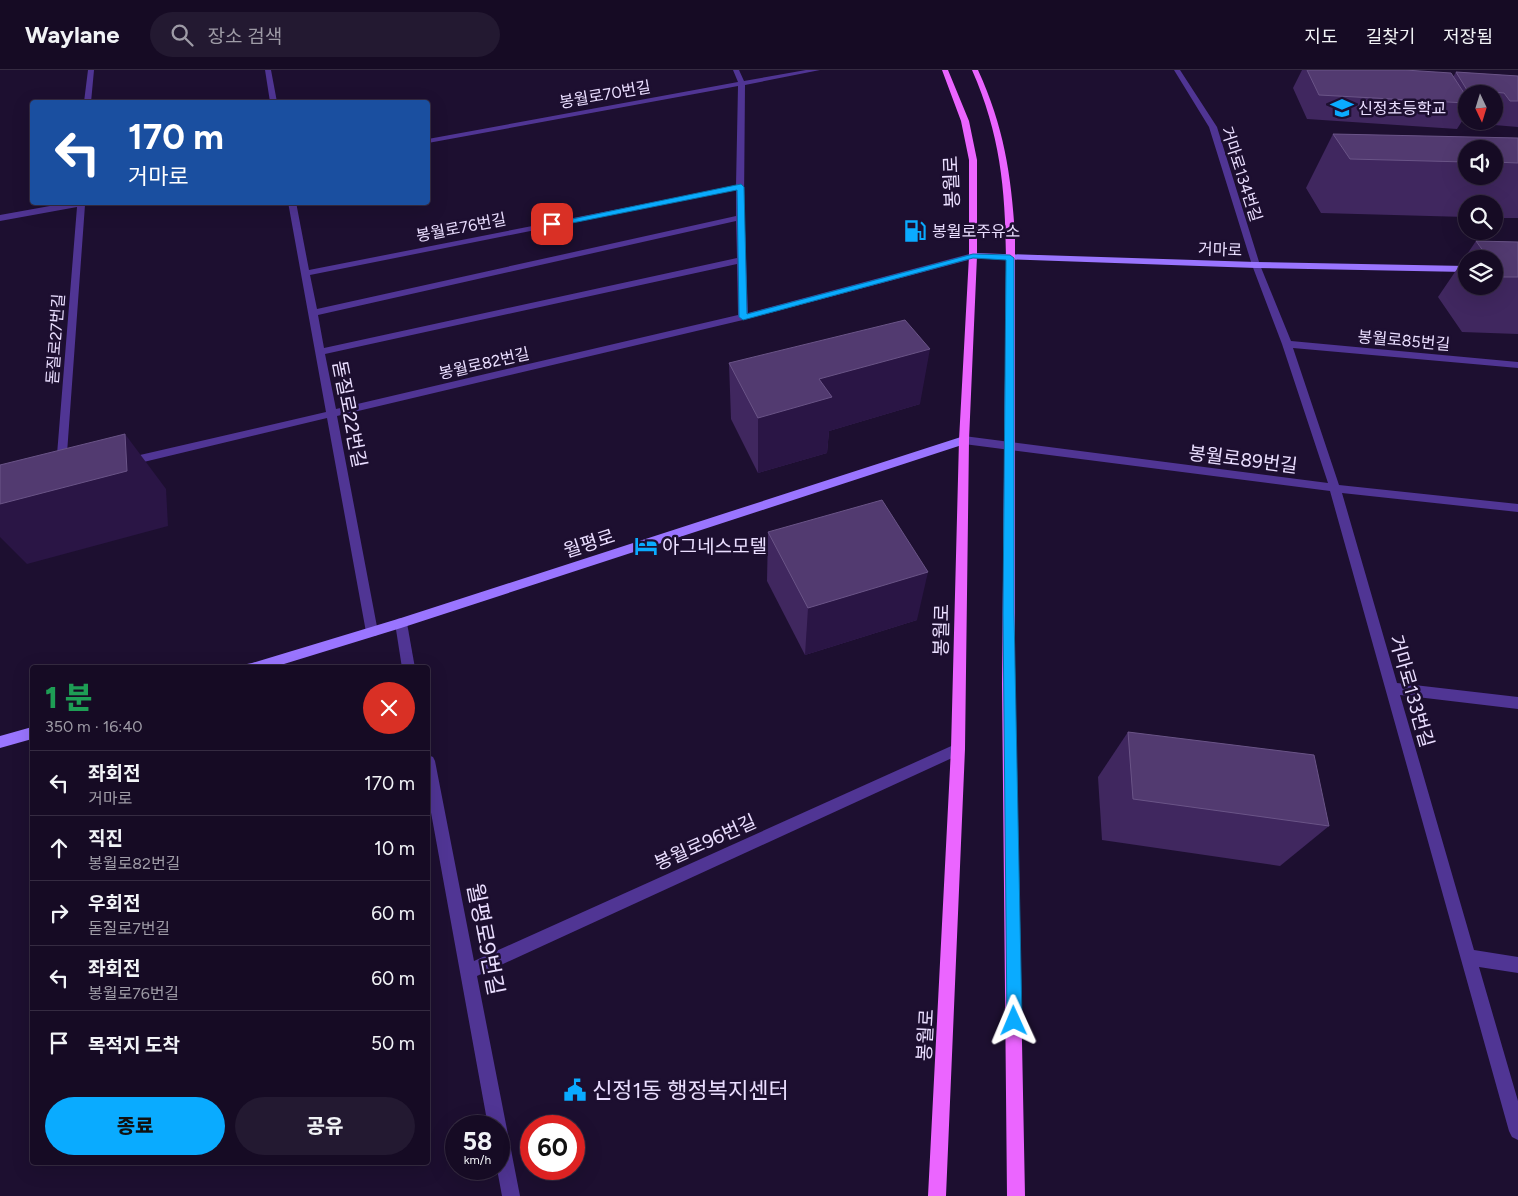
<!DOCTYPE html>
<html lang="ko">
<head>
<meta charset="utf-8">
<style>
  :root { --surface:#160b24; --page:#231931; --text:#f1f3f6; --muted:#9e9ba6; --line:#352b41; --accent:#0aabff }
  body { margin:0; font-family:Figtree,"Noto Sans KR",sans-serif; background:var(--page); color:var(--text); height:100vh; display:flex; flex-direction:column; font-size:19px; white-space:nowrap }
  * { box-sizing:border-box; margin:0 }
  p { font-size:16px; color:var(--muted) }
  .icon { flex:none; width:28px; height:28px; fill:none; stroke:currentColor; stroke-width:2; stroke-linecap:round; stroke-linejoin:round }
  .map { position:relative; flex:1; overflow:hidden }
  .panel { position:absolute; left:30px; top:595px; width:400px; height:500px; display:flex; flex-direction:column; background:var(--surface); border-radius:5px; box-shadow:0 5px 20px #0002,0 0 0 1px var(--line) }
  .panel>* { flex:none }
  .banner { position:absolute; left:30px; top:30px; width:400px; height:105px; border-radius:5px; box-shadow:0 5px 20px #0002,0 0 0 1px var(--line); background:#1a4fa0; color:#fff; overflow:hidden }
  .needle { width:32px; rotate:176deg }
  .buttons { position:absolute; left:1458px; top:15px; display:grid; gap:10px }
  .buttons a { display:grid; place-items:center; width:45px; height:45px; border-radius:50%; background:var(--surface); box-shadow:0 5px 20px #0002,0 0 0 1px var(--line); font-size:25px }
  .speed { position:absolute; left:445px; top:1045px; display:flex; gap:10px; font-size:25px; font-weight:700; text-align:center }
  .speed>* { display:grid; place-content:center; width:65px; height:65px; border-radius:50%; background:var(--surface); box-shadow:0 5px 20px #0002,0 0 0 1px var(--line); line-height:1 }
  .speed small { font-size:12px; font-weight:400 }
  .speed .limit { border:8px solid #d22; background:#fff; color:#111 }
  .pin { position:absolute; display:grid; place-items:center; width:42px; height:42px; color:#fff; margin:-21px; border-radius:10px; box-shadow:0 2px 8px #0006 }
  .me { position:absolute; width:55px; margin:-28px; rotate:359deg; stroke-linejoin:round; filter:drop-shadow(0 0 4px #0008) }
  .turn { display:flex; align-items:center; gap:18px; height:105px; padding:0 15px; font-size:22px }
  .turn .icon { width:65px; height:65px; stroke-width:2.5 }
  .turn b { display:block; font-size:35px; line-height:42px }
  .round { display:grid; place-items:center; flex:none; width:52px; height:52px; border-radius:26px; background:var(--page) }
  .head { display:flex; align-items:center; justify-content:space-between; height:85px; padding:0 15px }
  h1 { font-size:30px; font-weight:800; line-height:38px; color:#1e9e55 }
  .cta { display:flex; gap:10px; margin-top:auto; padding:10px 15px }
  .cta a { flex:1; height:58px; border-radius:30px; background:var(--accent); color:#111; font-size:20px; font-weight:800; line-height:58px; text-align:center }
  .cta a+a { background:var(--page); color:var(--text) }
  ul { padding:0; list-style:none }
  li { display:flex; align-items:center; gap:15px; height:65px; padding:0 15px; border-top:1px solid var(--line) }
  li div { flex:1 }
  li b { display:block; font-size:19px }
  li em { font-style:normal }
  header { display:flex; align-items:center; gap:30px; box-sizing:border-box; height:70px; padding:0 25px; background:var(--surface); border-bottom:1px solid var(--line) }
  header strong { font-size:24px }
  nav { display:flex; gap:28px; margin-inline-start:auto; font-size:18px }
  .search { width:350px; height:45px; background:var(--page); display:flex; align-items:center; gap:12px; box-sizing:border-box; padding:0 18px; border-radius:28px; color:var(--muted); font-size:19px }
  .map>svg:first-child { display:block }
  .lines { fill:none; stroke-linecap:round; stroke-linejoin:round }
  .street { fill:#503594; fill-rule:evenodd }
  .secondary { fill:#9a75ff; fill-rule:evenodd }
  .primary { fill:#eb65ff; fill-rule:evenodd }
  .wall { fill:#40275f; fill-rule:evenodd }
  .shaded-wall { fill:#2a1545 }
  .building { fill:#523a70; stroke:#6a5487 }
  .route { fill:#0aabff; stroke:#066fa6 }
  .labels { text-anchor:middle; stroke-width:5; stroke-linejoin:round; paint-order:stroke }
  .far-street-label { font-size:16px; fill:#eadeff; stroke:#1d0f30 }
  .far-poi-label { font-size:16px; fill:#eadeff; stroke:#1d0f30; text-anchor:start }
  .street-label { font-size:19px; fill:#eadeff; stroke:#1d0f30 }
  .poi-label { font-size:19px; fill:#eadeff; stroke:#1d0f30; text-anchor:start }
  .near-street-label { font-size:22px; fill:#eadeff; stroke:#1d0f30 }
  .near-poi-label { font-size:22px; fill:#eadeff; stroke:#1d0f30; text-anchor:start }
</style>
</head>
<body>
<header>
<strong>Waylane</strong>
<div class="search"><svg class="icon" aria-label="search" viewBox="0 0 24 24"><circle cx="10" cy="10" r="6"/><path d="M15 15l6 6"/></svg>장소 검색</div>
<nav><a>지도</a><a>길찾기</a><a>저장됨</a></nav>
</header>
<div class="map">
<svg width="1518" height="1126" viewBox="0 0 1518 1126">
  <rect width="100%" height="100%" fill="#1d0f30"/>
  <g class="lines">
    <g class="street">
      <path d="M88,0H94L91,32H84Z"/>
      <path d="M265,0H271L277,32H270Z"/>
      <path d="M733,0H739L744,11L806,0H820L745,15L744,133L748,243L973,183L977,186L976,188L743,250L337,346L378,562L376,566H368L366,562L327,348L127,396L123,395L122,392L123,389L127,388L326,342L288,132H296L309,200L736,116L738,16L428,73V69L738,12ZM736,120V146L317,239L310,205ZM736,151L737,188L324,278L318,245ZM737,194L738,245L336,339L325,284Z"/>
      <path d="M1174,0H1180L1217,57L1260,195L1291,271L1518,292V298L1293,278L1339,415L1518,434V442L1342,423L1397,613L1518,627V639L1400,625L1474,880L1518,887V903L1479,897L1518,1031V1070L1512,1067L1509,1061L1330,421L964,374L959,370L964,366L1328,413L1282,274L1252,195L1209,57Z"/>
      <path d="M72,132H92L85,135L66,397L61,401L56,397L77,137L0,151V145Z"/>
      <path d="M401,548L405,549L407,553L415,598H402L395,553L397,549Z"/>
      <path d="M958,673L963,675L965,679L963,683L477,906L520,1126H502L497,1099H499V1056H488L428,726V685L433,687L435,691L474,891Z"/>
    </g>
    <g class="secondary">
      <path d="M973,183L1256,192L1466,196V202L1256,198L970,188L969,186Z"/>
      <path d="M964,366L968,367L969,370L968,373L401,558L271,598H246L247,594L252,593L401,548Z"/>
      <path d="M32,657V669L0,678V666Z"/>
    </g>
    <g class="primary">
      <path d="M942,0H948L969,51L977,90V186L969,370L965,679L946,1126H928L951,679L959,370L969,186V90L961,51Z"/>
      <path d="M972,0H978C1004,57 1011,104 1015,165V614L1025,1126H1007L1002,614L1006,200C1006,126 1002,68 972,0Z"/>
    </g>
  </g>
  <g class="wall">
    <path d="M1302,0H1405L1453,7L1456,2L1518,6V57L1494,55L1491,51H1494V24H1466V51L1464,48L1457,59L1307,49L1293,18Z"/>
    <path d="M1333,64L1518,68V148H1494V134H1466V147L1321,143L1306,118ZM1466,79H1494V106H1466Z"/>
    <path d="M1476,171L1518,172V264L1462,262L1438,227ZM1466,189H1494V216H1466Z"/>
    <path d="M729,293L920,334L829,361L827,383L758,403L731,349Z"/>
    <path d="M768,462L917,550L805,585L767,511Z"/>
    <path d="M1128,662L1329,756L1280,796L1102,770L1098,707Z"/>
  </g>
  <g class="shaded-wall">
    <path d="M930,279L920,334L829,361L827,383L758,403V348L819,309Z"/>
    <path d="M125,364L166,419L168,456L27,494L0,467V434Z"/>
    <path d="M928,502L917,550L805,585L808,538Z"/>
  </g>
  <g class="building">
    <path d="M1307,0H1405L1451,3L1466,26V33L1319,25Z"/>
    <path d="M1456,2L1518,6V31H1510L1504,23L1492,22L1493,24H1479L1477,21L1467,20Z"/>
    <path d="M1333,64L1518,68V93L1494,92V79H1466V92L1350,89Z"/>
    <path d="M1476,171L1518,172V207H1503L1494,195V189H1489Z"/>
    <path d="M905,250L930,279L819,309L832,327L758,348L729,293Z"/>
    <path d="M125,364L127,401L0,434V395Z"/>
    <path d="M882,430L928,502L808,538L768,462Z"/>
    <path d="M1128,662L1314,685L1329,756L1133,729Z"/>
  </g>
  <path class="route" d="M741,114L744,117L747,244L973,184L1010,185L1014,188V543L1022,951L1019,956L1014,958L1009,956L1007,951L1003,543L1006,190L973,188L743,250L739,247L737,120L552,157L548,154Z"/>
  <defs>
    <symbol id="school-bare" viewBox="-9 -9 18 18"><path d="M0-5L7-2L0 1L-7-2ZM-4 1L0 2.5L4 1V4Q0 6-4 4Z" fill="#0aabff" stroke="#1d0f30" stroke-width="2.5" paint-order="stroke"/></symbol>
    <symbol id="fuel-bare" viewBox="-9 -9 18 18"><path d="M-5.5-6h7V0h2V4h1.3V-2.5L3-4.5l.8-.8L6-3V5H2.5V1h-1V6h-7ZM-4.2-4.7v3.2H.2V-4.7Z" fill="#0aabff" stroke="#1d0f30" stroke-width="2.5" paint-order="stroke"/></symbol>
    <symbol id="hotel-bare" viewBox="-9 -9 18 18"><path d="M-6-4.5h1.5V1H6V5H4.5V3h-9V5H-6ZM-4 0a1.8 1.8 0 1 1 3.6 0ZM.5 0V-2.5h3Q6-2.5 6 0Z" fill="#0aabff" stroke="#1d0f30" stroke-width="2.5" paint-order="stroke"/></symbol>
    <symbol id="civic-bare" viewBox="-9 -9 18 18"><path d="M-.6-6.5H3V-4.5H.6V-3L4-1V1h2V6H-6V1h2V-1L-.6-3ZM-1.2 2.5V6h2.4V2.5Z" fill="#0aabff" stroke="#1d0f30" stroke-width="2.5" paint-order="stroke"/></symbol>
  </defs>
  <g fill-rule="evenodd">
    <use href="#school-bare" x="1326" y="22" width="32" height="32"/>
    <use href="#fuel-bare" x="899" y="145" width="32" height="32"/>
    <use href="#hotel-bare" x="630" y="460" width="32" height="32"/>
    <use href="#civic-bare" x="559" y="1004" width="32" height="32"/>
  </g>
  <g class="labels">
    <g class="far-street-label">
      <text transform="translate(605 24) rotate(-10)" y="6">봉월로70번길</text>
      <text transform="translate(1242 104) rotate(72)" y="6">거마로134번길</text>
      <text transform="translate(461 157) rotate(-11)" y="6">봉월로76번길</text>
      <text transform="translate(1220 179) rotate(2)" y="6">거마로</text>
      <text transform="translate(55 269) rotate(-86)" y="6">돋질로27번길</text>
      <text transform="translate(1404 270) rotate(5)" y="6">봉월로85번길</text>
      <text transform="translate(484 293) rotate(-13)" y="6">봉월로82번길</text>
    </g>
    <g class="far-poi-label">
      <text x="1358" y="44">신정초등학교</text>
      <text x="932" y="167">봉월로주유소</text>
    </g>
    <g class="street-label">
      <text transform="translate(951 112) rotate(-92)" y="7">봉월로</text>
      <text transform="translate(350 344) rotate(79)" y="7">돋질로22번길</text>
      <text transform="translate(1243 389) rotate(7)" y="7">봉월로89번길</text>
      <text transform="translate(589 473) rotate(-18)" y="7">월평로</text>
      <text transform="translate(941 560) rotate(-89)" y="7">봉월로</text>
      <text transform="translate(1412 621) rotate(74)" y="7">거마로133번길</text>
      <text transform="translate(705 772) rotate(-24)" y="7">봉월로96번길</text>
      <text transform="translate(925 965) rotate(-87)" y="7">봉월로</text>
    </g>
    <g class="poi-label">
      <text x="662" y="483">아그네스모텔</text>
    </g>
    <g class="near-street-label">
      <text transform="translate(486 869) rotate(79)" y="8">월평로9번길</text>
    </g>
    <g class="near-poi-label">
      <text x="592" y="1028">신정1동 행정복지센터</text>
    </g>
  </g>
</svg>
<div class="buttons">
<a><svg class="needle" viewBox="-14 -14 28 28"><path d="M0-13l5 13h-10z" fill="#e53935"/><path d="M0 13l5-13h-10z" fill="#9e9ba6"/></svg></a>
<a><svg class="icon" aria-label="sound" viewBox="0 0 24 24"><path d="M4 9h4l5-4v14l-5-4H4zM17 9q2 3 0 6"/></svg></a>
<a><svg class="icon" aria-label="search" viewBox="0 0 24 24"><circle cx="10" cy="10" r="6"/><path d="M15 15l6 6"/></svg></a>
<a><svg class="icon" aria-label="layers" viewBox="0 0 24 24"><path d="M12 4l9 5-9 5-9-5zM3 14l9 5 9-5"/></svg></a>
</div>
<div class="speed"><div>58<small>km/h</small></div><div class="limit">60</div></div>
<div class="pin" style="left:552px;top:154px;background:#d93025"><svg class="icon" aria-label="arrive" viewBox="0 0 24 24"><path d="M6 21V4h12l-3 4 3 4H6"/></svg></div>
<svg class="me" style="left:1014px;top:951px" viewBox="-20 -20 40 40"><path d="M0-17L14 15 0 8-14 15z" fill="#0aabff" stroke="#fff" stroke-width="4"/></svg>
<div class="banner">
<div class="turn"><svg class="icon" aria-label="left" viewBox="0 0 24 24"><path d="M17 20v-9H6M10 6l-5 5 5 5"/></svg><div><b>170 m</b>거마로</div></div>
</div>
<section class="panel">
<div class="head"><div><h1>1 분</h1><p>350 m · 16:40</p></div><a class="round" style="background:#d93025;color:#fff"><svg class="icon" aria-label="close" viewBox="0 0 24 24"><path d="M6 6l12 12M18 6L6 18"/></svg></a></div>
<ul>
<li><svg class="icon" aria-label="left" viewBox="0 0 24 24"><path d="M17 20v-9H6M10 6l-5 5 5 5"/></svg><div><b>좌회전</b><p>거마로</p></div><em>170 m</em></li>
<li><svg class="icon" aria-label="ahead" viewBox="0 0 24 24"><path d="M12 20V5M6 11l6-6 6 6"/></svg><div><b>직진</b><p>봉월로82번길</p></div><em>10 m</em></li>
<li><svg class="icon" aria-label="right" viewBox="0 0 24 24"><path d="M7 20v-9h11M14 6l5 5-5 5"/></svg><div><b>우회전</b><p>돋질로7번길</p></div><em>60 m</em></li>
<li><svg class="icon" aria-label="left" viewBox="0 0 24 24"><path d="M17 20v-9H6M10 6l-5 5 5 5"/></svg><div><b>좌회전</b><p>봉월로76번길</p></div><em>60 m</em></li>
<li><svg class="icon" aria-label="arrive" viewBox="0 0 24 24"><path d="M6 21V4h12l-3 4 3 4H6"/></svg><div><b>목적지 도착</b></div><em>50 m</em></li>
</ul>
<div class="cta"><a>종료</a><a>공유</a></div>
</section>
</div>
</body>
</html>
